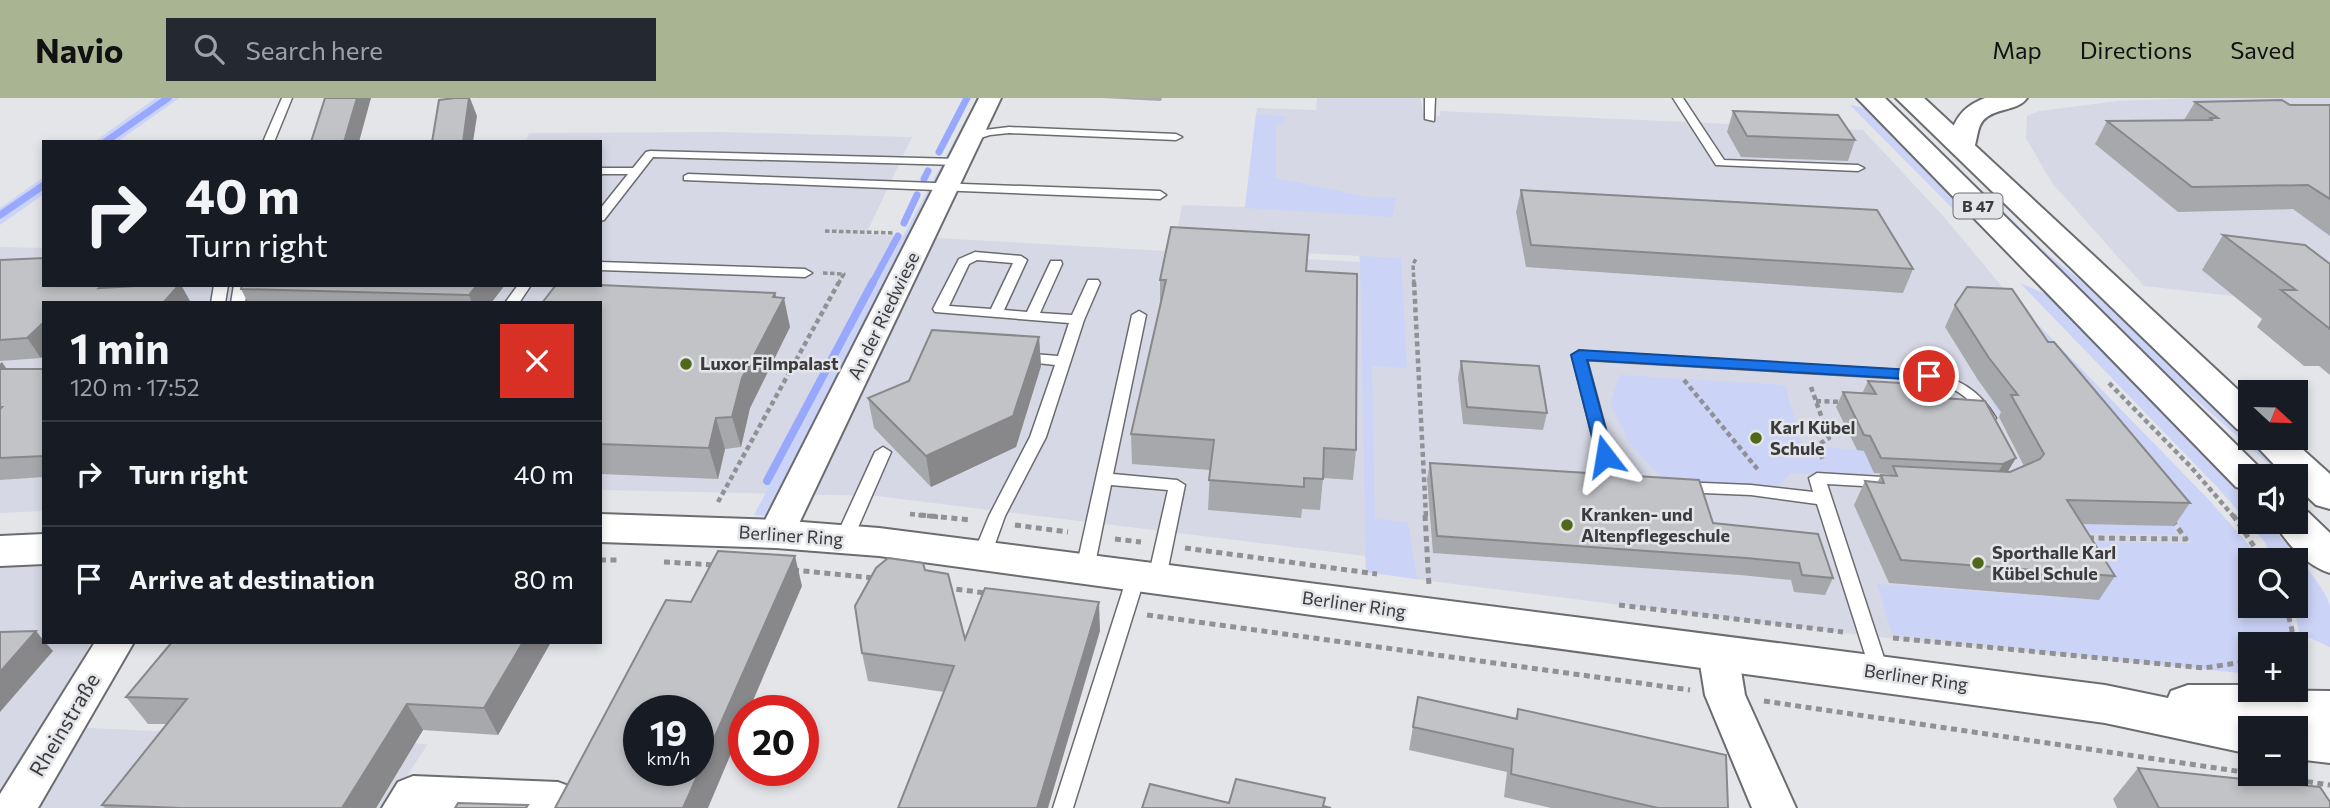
<!DOCTYPE html>
<html lang="en">
<head>
<meta charset="utf-8">
<style>
  :root { --surface:#171b24; --page:#242831; --text:#f1f3f6; --muted:#9ea1a6; --line:#363941; --accent:#a9b493 }
  body { margin:0; font-family:Commissioner,sans-serif; background:var(--page); color:var(--text); height:100vh; display:flex; flex-direction:column; font-size:26px; white-space:nowrap }
  * { box-sizing:border-box; margin:0 }
  p { font-size:23px; color:var(--muted) }
  .icon { flex:none; width:38px; height:38px; fill:none; stroke:currentColor; stroke-width:2; stroke-linecap:round; stroke-linejoin:round }
  .map { position:relative; flex:1; overflow:hidden }
  .panel { position:absolute; left:42px; top:203px; width:560px; height:343px; display:flex; flex-direction:column; background:var(--surface); border-radius:0px; box-shadow:0 4px 10px #0003 }
  .panel>* { flex:none }
  .banner { position:absolute; left:42px; top:42px; width:560px; height:147px; border-radius:0px; box-shadow:0 4px 10px #0003; background:#171b24; color:var(--text); overflow:hidden }
  .needle { width:46px; rotate:112deg }
  .fabs { position:absolute; left:2238px; top:282px; display:grid; gap:14px }
  .fabs a { display:grid; place-items:center; width:70px; height:70px; border-radius:0px; background:var(--surface); box-shadow:0 4px 10px #0003; font-size:35px }
  .speed { position:absolute; left:623px; top:597px; display:flex; gap:14px; font-size:35px; font-weight:700; text-align:center }
  .speed>* { display:grid; place-content:center; width:91px; height:91px; border-radius:50%; background:var(--surface); box-shadow:0 4px 10px #0003; line-height:1 }
  .speed small { font-size:18px; font-weight:400 }
  .speed .limit { border:10px solid #d22; background:#fff; color:#111 }
  .pin { position:absolute; display:grid; place-items:center; width:60px; height:60px; color:#fff; margin:-30px; border:4px solid #fff; border-radius:50%; box-shadow:0 2px 7px #0007 }
  .me { position:absolute; width:77px; margin:-38px; rotate:346deg; stroke-linejoin:round; filter:drop-shadow(0 0 5px #0008) }
  .turn { display:flex; align-items:center; gap:24px; height:147px; padding:0 28px; font-size:32px }
  .turn .icon { width:91px; height:91px; stroke-width:2.5 }
  .turn b { display:block; font-size:49px; line-height:60px }
  .round { display:grid; place-items:center; flex:none; width:74px; height:74px; border-radius:0px; background:var(--page) }
  .headline { display:flex; align-items:center; justify-content:space-between; height:119px; padding:0 28px }
  h1 { font-size:42px; font-weight:700; line-height:52px }
  ul { padding:0; list-style:none }
  li { display:flex; align-items:center; gap:21px; height:105px; padding:0 28px; border-top:2px solid var(--line) }
  li div { flex:1 }
  li b { display:block; font-size:26px }
  li em { font-style:normal }
  header { display:flex; align-items:center; gap:42px; box-sizing:border-box; height:98px; padding:0 35px; background:var(--accent); color:#111 }
  header strong { font-size:33px }
  nav { display:flex; gap:38px; margin-inline-start:auto; font-size:24px }
  .search { width:490px; height:63px; background:var(--page); display:flex; align-items:center; gap:18px; box-sizing:border-box; padding:0 24px; border-radius:0px; color:var(--muted); font-size:26px }
  .map>svg:first-child { display:block }
  .built { fill:#d6d9e5 }
  .green { fill:#cbd3f7 }
  .lines { fill:none; stroke-linecap:round; stroke-linejoin:round }
  .stream-far1 { stroke:#98a8ff; stroke-width:7 }
  .stream { stroke:#98a8ff; stroke-width:8 }
  .service-casing { stroke:#6b6c70; stroke-width:3 }
  .minor-casing { stroke:#6b6c70; stroke-width:4 }
  .tertiary-casing { stroke:#6b6c70; stroke-width:4 }
  .primary-casing { stroke:#6b6c70; stroke-width:4 }
  .motorway-casing { stroke:#6b6c70; stroke-width:4 }
  .path-far2 { stroke:#909195; stroke-width:3.5; stroke-dasharray:4.5 2.5; stroke-linecap:butt }
  .path-far1 { stroke:#909195; stroke-width:4.5; stroke-dasharray:5 3.5; stroke-linecap:butt }
  .path { stroke:#909195; stroke-width:5; stroke-dasharray:6 4.5; stroke-linecap:butt }
  .service { fill:#fff; fill-rule:evenodd }
  .minor { fill:#fff; fill-rule:evenodd }
  .tertiary { fill:#fff; fill-rule:evenodd }
  .primary { fill:#fff; fill-rule:evenodd }
  .motorway { fill:#fff; fill-rule:evenodd }
  .wall { fill:#a7a8ab }
  .shaded-wall { fill:#88888b }
  .building { fill:#c2c3c7; stroke:#88888b; stroke-width:2; fill-rule:evenodd }
  .route { fill:#1a73e8; stroke:#114b97; stroke-width:2 }
  .poi-dot { fill:#506819; stroke:#e3e5e9; stroke-width:2.5 }
  .labels { text-anchor:middle; stroke-width:5; stroke-linejoin:round; paint-order:stroke }
  .shield { fill:#e3e5e9; stroke:#6d6e71; stroke-width:2 }
  .shield-label { font-size:16px; font-weight:bold; fill:#3b3b3d }
  .street-label { font-size:18px; fill:#3b3b3d; stroke:#e3e5e9 }
  .poi-label { font-size:18px; font-weight:bold; fill:#3b3b3d; stroke:#e3e5e9; text-anchor:start }
  .near-street-label { font-size:21px; fill:#3b3b3d; stroke:#e3e5e9 }
</style>
</head>
<body>
<header>
<strong>Navio</strong>
<div class="search"><svg class="icon" aria-label="search" viewBox="0 0 24 24"><circle cx="10" cy="10" r="6"/><path d="M15 15l6 6"/></svg>Search here</div>
<nav><a>Map</a><a>Directions</a><a>Saved</a></nav>
</header>
<div class="map">
<svg width="2330" height="710" viewBox="0 0 2330 710">
  <rect width="100%" height="100%" fill="#e3e5e9"/>
  <g class="built">
    <path d="M1317,0H1420L1424,17L1440,18V13L1863,32L1945,120L2009,197L2208,401L2254,453L2259,462H2250V508H2284L2297,538L2295,546H2250V576L1868,538L1430,483L1366,474L1365,458L876,398L600,392V205H44V413L0,415V149L44,150V187H600V44H526L529,35L721,34L912,39L866,136L1360,164L1359,158L1174,148L1182,107L1245,109L1257,10L1316,12Z"/>
    <path d="M2190,0H2330V209L2144,188L2052,85L2026,40L2027,18L2039,13L2118,3Z"/>
    <path d="M44,458V544H91L47,628L428,646L386,710H0V460Z"/>
  </g>
  <g class="green">
    <path d="M156,0H179L117,44H94Z"/>
    <path d="M977,0H984L770,418L754,417Z"/>
    <path d="M1850,7L1864,10L1877,18L1966,111L1964,122Z"/>
    <path d="M1891,8H1896L2044,153L2115,210L2290,378H2282L2120,234Z"/>
    <path d="M1256,16L1288,19L1276,28V80L1368,99L1396,100L1392,119L1245,110Z"/>
    <path d="M44,79V96L0,127V110Z"/>
    <path d="M1360,158L1401,160L1407,270L1372,268L1375,421L1408,424L1417,481L1366,474Z"/>
    <path d="M2020,185L2048,197L2218,367L2250,405V424H2267C2282,442 2326,487 2330,509C2330,521 2330,536 2330,549L2299,535L2294,508L2296,462H2274L2264,443L2220,392Z"/>
    <path d="M1992,196L2009,197L2208,401L2254,453L2259,462H2250V508H2284L2297,538L2295,546H2250V576L1892,536L1877,486L2098,502L2064,444L2192,445Z"/>
    <path d="M1620,277L1785,287L1802,347L1894,355L1904,376H1790L1769,398L1721,397L1662,380L1630,346L1610,305Z"/>
    <path d="M1984,291L2085,426L2174,428L2176,437L2076,435L2067,427Z"/>
  </g>
  <g class="lines">
    <g class="stream-far1">
      <path d="M105,44L168,0"/>
      <path d="M939,54L967,0"/>
      <path d="M924,81L928,73"/>
      <path d="M0,117L44,87"/>
      <path d="M904,125L917,97"/>
      <path d="M872,186L898,138"/>
    </g>
    <path class="stream" d="M767,383L873,184"/>
    <defs>
      <g id="service">
        <path d="M282,0H292L274,44H263Z"/>
        <path d="M1425,0H1435L1434,23L1425,21Z"/>
        <path d="M1673,0H1683L1724,62L1858,67L1864,70L1858,73L1716,67Z"/>
        <path d="M1009,29L1176,36L1182,39L1176,42L1009,35L990,37L971,43L965,40L984,32Z"/>
        <path d="M650,53L959,61L965,64L959,67L653,59L604,122L600,123V111L628,76H600V70H633L646,54Z"/>
        <path d="M688,76L1160,93L1166,97L1160,101L684,82V78Z"/>
        <path d="M975,154L1021,158L1027,162L1004,212L1027,214L1051,163H1061L1062,166L1040,215L1072,217L1088,182H1098L1100,185L1084,222L1046,339L1005,418L991,457L988,461H976L973,457L989,418L1030,339L1055,267L1020,263L1013,259L1020,255L1058,258L1069,225L935,214L933,211L959,161ZM977,162L1013,165L991,211L949,208L969,166Z"/>
        <path d="M600,164L805,171L812,175L805,179L600,172Z"/>
        <path d="M214,187H228L225,205H211Z"/>
        <path d="M234,187H248L245,205H231Z"/>
        <path d="M518,187H531L519,205H505Z"/>
        <path d="M1139,213L1146,217L1113,376L1177,382L1185,387L1166,480L1163,484H1151L1148,480L1168,392L1111,387L1094,471L1091,475H1079L1076,471L1132,217Z"/>
        <path d="M1579,253L1929,274C1960,281 1979,292 1996,320L1988,325C1977,322 1974,307 1965,299C1954,290 1941,286 1928,282L1587,262L1612,355L1637,382L1646,383L1648,387L1646,391H1627L1597,357L1572,257Z"/>
        <path d="M883,349L891,354L853,441L850,445H838L835,441L875,354Z"/>
        <path d="M1817,375L1899,380L1907,385L1899,390L1827,386L1889,575L1887,580L1880,582L1873,580L1871,575L1817,406L1751,397L1680,394L1672,389L1680,384L1751,387L1813,394L1809,380Z"/>
        <path d="M1134,471L1140,473L1143,477L1140,495L1073,710H1053L1122,495L1128,473Z"/>
      </g>
      <g id="minor">
        <path d="M979,0H1001L794,436L789,445L776,448L763,445L758,436Z"/>
        <path d="M1718,539L1732,543L1738,554L1745,597L1796,710H1752L1705,597L1698,554L1704,543Z"/>
        <path d="M95,544H134L38,710H0V696Z"/>
        <path d="M413,678L558,684L574,690L580,703L577,710H382L398,684Z"/>
      </g>
      <g id="tertiary">
        <path d="M600,416L776,422L879,430L2105,587L2168,600L2171,593L2188,587H2243L2250,588V592L2330,593V665L2296,661V630H2277L2279,627L2250,630V656L2105,625L879,458L776,450L600,444Z"/>
        <path d="M44,436V466L0,468V438Z"/>
      </g>
      <g id="primary">
        <path d="M1857,0H1885L2268,378H2250V393L2236,389Z"/>
        <path d="M1896,0H1924L2250,303V335L2237,331Z"/>
        <path d="M2250,338L2290,340L2330,376V411L2316,407L2296,388V378H2285L2249,340Z"/>
        <path d="M2296,411L2308,414L2330,435V475C2307,468 2286,445 2274,424H2296Z"/>
      </g>
      <path id="motorway" d="M1985,0H2027C2019,12 1999,10 1987,19C1975,27 1979,43 1972,54L1962,56L1952,54L1948,48C1952,24 1961,9 1985,0Z"/>
    </defs>
    <use href="#service" class="service-casing"/>
    <use href="#minor" class="minor-casing"/>
    <use href="#tertiary" class="tertiary-casing"/>
    <use href="#primary" class="primary-casing"/>
    <use href="#motorway" class="motorway-casing"/>
    <g class="path-far2">
      <path d="M825,133L895,135"/>
      <path d="M823,175L844,176L838,186"/>
      <path d="M1414,186L1413,166L1416,161"/>
    </g>
    <g class="path-far1">
      <path d="M1414,184L1426,419"/>
      <path d="M1684,282L1759,373"/>
      <path d="M2109,285L2191,369L2234,419"/>
      <path d="M1811,289L1829,340L1818,347L1823,363"/>
      <path d="M1816,303L1843,304"/>
      <path d="M718,404L839,184"/>
      <path d="M910,416L938,419"/>
    </g>
    <g class="path">
      <path d="M920,417L971,422"/>
      <path d="M1425,417L1429,488"/>
      <path d="M2233,417L2263,462"/>
      <path d="M1015,427L1068,434"/>
      <path d="M2088,440L2186,441L2172,422"/>
      <path d="M1115,441L1141,444"/>
      <path d="M1185,450L1377,476"/>
      <path d="M600,462H617"/>
      <path d="M664,464L715,467"/>
      <path d="M793,472L875,480"/>
      <path d="M946,490L986,495"/>
      <path d="M1619,507L1843,534"/>
      <path d="M2286,508L2292,532L2290,546"/>
      <path d="M1147,517L1690,592"/>
      <path d="M1893,540L2204,570L2250,563"/>
      <path d="M1764,603L2250,675"/>
      <path d="M2255,676L2330,687"/>
    </g>
    <use href="#service" class="service"/>
    <use href="#minor" class="minor"/>
    <use href="#tertiary" class="tertiary"/>
    <use href="#primary" class="primary"/>
    <use href="#motorway" class="motorway"/>
  </g>
  <g class="wall">
    <path d="M1103,0H1162L1161,3Z"/>
    <path d="M2195,4L2290,7H2330V138L2293,111L2178,114L2095,46L2107,23L2184,22Z"/>
    <path d="M1733,13L1855,42L1848,63L1741,59L1727,34Z"/>
    <path d="M1521,92L1913,171L1903,195L1526,169L1516,114Z"/>
    <path d="M2223,137L2330,166V277L2319,268H2304L2257,229L2262,221L2202,172Z"/>
    <path d="M0,162L44,187H137L136,188L181,187L191,205H44L41,260L0,263Z"/>
    <path d="M1306,173L1356,352L1353,382L1323,380L1320,412L1302,411L1301,420L1208,412L1210,372L1132,366L1131,336L1160,210V182Z"/>
    <path d="M505,187L491,205H248L241,191Z"/>
    <path d="M775,195L776,199L790,229L750,310L741,349L725,351L718,381L600,376V205Z"/>
    <path d="M1955,207L2048,244L2190,405L2174,428L2082,426L2115,478L2099,502L1889,485L1854,407L1865,383L1877,385L1881,377L1888,378L1889,376L1874,375L1864,353L1857,352L1836,309L1843,294L1862,296L1868,283L1943,300L1985,303L2008,374L2024,368L1999,319L2001,314L1978,282L1945,229Z"/>
    <path d="M1039,239L1041,268L1016,349L931,389L874,330L868,300Z"/>
    <path d="M1461,263L1547,315L1543,332L1463,326L1458,280Z"/>
    <path d="M0,265L7,271H44V379L0,382Z"/>
    <path d="M1430,365L1713,425L1833,480L1825,497L1794,494L1791,482L1740,477L1433,455L1427,381Z"/>
    <path d="M925,472L965,541L1100,533L944,594L868,583L862,555Z"/>
    <path d="M551,544L498,637L423,632L376,710H105L102,707L166,626H148L126,599Z"/>
    <path d="M1418,599L1515,621L1518,611L1728,710H1551L1504,699L1507,674L1409,652Z"/>
    <path d="M2138,670L2330,710H2117L2113,701Z"/>
  </g>
  <g class="shaded-wall">
    <path d="M357,0H371L359,44H344Z"/>
    <path d="M469,0H470L477,18L473,44H463Z"/>
    <path d="M103,187H137L117,205L99,190Z"/>
    <path d="M179,187H181L191,205H163Z"/>
    <path d="M477,187H505L491,205H472L469,197Z"/>
    <path d="M775,195L779,210L784,200L790,229L750,310L741,349L732,319L742,280Z"/>
    <path d="M44,224V257L41,260L27,240Z"/>
    <path d="M1039,239L1041,268L1016,349L931,389L926,358Z"/>
    <path d="M2,264L16,285L0,279V266Z"/>
    <path d="M716,320L725,351L718,381L709,350Z"/>
    <path d="M2016,360L2007,375L1994,381L2003,366Z"/>
    <path d="M795,458L802,488L749,612H744V625L708,710H683Z"/>
    <path d="M1099,504L1100,533L1048,710H1037Z"/>
    <path d="M36,533L44,543V544H45L53,553L0,614V574Z"/>
    <path d="M523,544H551L498,637L484,610Z"/>
    <path d="M407,606L423,632L376,710H342Z"/>
  </g>
  <g class="building">
    <path d="M325,0H357L344,44H311Z"/>
    <path d="M455,0H469L463,44H432L439,2Z"/>
    <path d="M2282,2L2290,7H2330V101L2308,87L2192,89L2107,23L2213,22L2209,20H2218L2195,4Z"/>
    <path d="M1733,13L1838,17L1855,42L1747,38Z"/>
    <path d="M1521,92L1877,112L1913,171L1531,147Z"/>
    <path d="M1171,129L1309,137L1306,173L1357,176L1356,352L1324,350L1323,381L1304,380V389L1209,382L1214,342L1131,336L1166,182H1160Z"/>
    <path d="M2223,137L2305,147L2330,166V231L2281,192H2296Z"/>
    <path d="M44,160V187H103L99,190L154,187H179L163,205H44V224L27,240L0,242V162Z"/>
    <path d="M242,187H477L469,197L241,191Z"/>
    <path d="M556,187H600L775,195L773,199L784,200L742,280L732,319L716,320L709,350L600,346V205H542Z"/>
    <path d="M1967,189L2012,191L2048,244H2054L2190,405L2067,402L2115,478L1901,462L1865,383L1884,385L1881,377L1897,378L1893,368L2010,374L2040,361L2044,356L2011,297H2018L1989,260L1955,207Z"/>
    <path d="M932,232L1039,239L1013,318L926,358L868,300L909,283Z"/>
    <path d="M1461,263L1539,268L1547,315L1467,309Z"/>
    <path d="M0,271H44V358L0,360V311L2,309H0Z"/>
    <path d="M1868,283L1934,287L1943,300L1985,303L2016,360L2003,366L1881,360L1870,338L1864,337L1843,294L1876,296Z"/>
    <path d="M1430,365L1699,382L1713,425L1818,436L1833,480L1802,477L1799,465L1746,460L1437,438Z"/>
    <path d="M718,453L795,458L683,710H555L666,502L691,504ZM639,612H698V672H639Z"/>
    <path d="M888,460L923,465L925,472L948,476L965,541L985,490L1099,504L1037,710H898L954,568L862,555L855,508L876,470Z"/>
    <path d="M36,533L0,574V534Z"/>
    <path d="M172,544H523L484,610L407,606L342,710H181L102,707L187,601L126,599Z"/>
    <path d="M1418,599L1517,621L1518,611L1726,657L1728,710H1658L1511,676L1513,651L1413,629Z"/>
    <path d="M2138,670L2320,689L2330,704V710H2159Z"/>
    <path d="M1236,681L1325,700L1323,708L1331,710H1142L1150,686L1229,705Z"/>
    <path d="M458,705L528,707L526,710H455Z"/>
  </g>
  <path class="route" d="M1579,252L1929,273L1936,278L1929,282L1587,262L1613,358L1605,363L1597,358L1571,257Z"/>
  <g class="poi-dot">
    <circle cx="686" cy="266" r="7"/>
    <circle cx="1756" cy="340" r="7"/>
    <circle cx="1567" cy="427" r="7"/>
    <circle cx="1978" cy="465" r="7"/>
  </g>
  <g class="labels">
    <rect class="shield" x="1953.5" y="95.5" width="49" height="25" rx="5"/>
    <g class="shield-label">
      <text x="1978" y="114">B 47</text>
    </g>
    <g class="street-label">
      <text transform="translate(884 218) rotate(-64)" y="6">An der Riedwiese</text>
      <text transform="translate(791 438) rotate(4)" y="6">Berliner Ring</text>
      <text transform="translate(1354 507) rotate(8)" y="6">Berliner Ring</text>
      <text transform="translate(1916 580) rotate(8)" y="6">Berliner Ring</text>
    </g>
    <g class="poi-label">
      <text x="700" y="272">Luxor Filmpalast</text>
      <text x="1770" y="336">Karl Kübel<tspan x="1770" dy="21">Schule</tspan></text>
      <text x="1581" y="423">Kranken- und<tspan x="1581" dy="21">Altenpflegeschule</tspan></text>
      <text x="1992" y="461">Sporthalle Karl<tspan x="1992" dy="21">Kübel Schule</tspan></text>
    </g>
    <g class="near-street-label">
      <text transform="translate(65 627) rotate(-59)" y="7">Rheinstraße</text>
    </g>
  </g>
</svg>
<div class="fabs">
<a><svg class="needle" viewBox="-14 -14 28 28"><path d="M0-13l5 13h-10z" fill="#e53935"/><path d="M0 13l5-13h-10z" fill="#9ea1a6"/></svg></a>
<a><svg class="icon" aria-label="sound" viewBox="0 0 24 24"><path d="M4 9h4l5-4v14l-5-4H4zM17 9q2 3 0 6"/></svg></a>
<a><svg class="icon" aria-label="search" viewBox="0 0 24 24"><circle cx="10" cy="10" r="6"/><path d="M15 15l6 6"/></svg></a>
<a>+</a>
<a>−</a>
</div>
<div class="speed"><div>19<small>km/h</small></div><div class="limit">20</div></div>
<div class="pin" style="left:1929px;top:278px;background:#d93025"><svg class="icon" aria-label="arrive" viewBox="0 0 24 24"><path d="M6 21V4h12l-3 4 3 4H6"/></svg></div>
<svg class="me" style="left:1605px;top:358px" viewBox="-20 -20 40 40"><path d="M0-17L14 15 0 8-14 15z" fill="#1a73e8" stroke="#fff" stroke-width="4"/></svg>
<div class="banner">
<div class="turn"><svg class="icon" aria-label="right" viewBox="0 0 24 24"><path d="M7 20v-9h11M14 6l5 5-5 5"/></svg><div><b>40 m</b>Turn right</div></div>
</div>
<section class="panel">
<div class="headline"><div><h1>1 min</h1><p>120 m · 17:52</p></div><a class="round" style="background:#d93025;color:#fff"><svg class="icon" aria-label="close" viewBox="0 0 24 24"><path d="M6 6l12 12M18 6L6 18"/></svg></a></div>
<ul>
<li><svg class="icon" aria-label="right" viewBox="0 0 24 24"><path d="M7 20v-9h11M14 6l5 5-5 5"/></svg><div><b>Turn right</b></div><em>40 m</em></li>
<li><svg class="icon" aria-label="arrive" viewBox="0 0 24 24"><path d="M6 21V4h12l-3 4 3 4H6"/></svg><div><b>Arrive at destination</b></div><em>80 m</em></li>
</ul>
</section>
</div>
</body>
</html>
